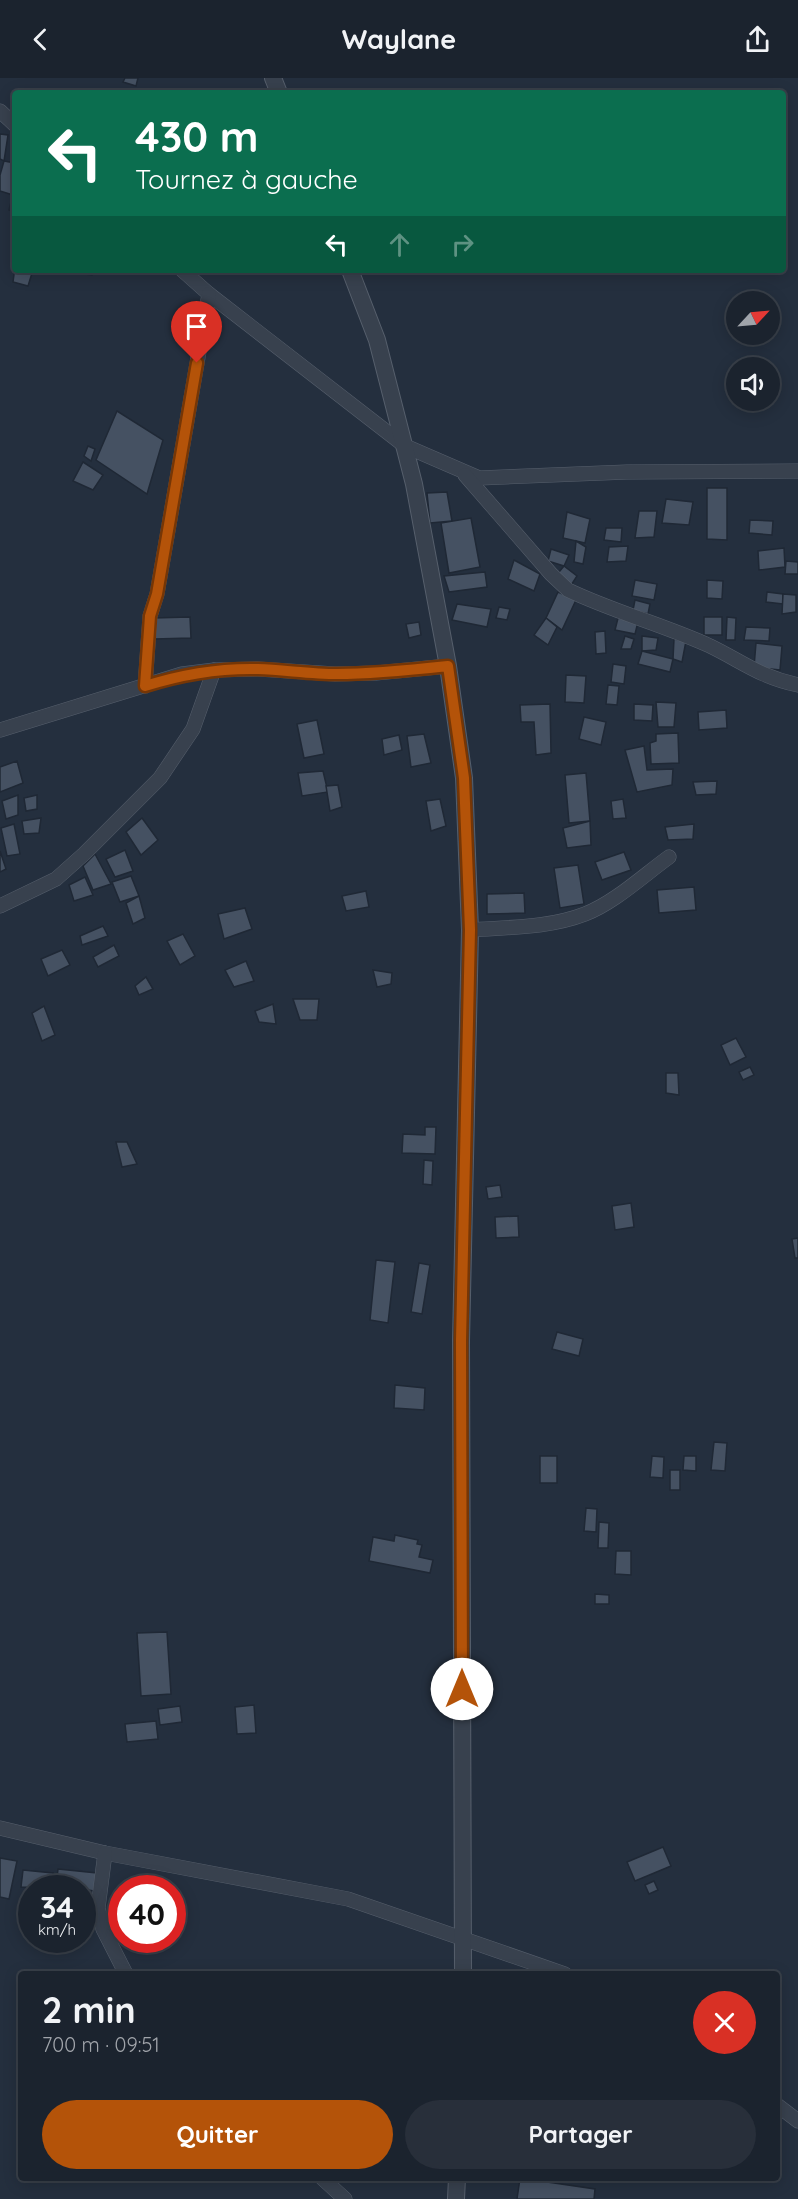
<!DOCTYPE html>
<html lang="fr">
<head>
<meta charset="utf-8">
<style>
  :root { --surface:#1b232e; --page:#282f3a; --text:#f1f3f6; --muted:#a0a4aa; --line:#39404a; --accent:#b45309 }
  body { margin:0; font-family:Quicksand,sans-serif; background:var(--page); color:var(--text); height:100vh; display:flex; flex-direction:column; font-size:22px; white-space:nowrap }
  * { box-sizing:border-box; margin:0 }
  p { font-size:20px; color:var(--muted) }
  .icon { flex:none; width:33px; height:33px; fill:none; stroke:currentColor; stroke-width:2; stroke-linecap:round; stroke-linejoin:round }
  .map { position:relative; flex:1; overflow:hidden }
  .side { position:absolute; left:18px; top:1893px; width:762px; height:210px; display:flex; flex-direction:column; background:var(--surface); border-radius:6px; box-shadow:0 3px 15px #0003,0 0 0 2px var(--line) }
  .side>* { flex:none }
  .guide { position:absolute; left:12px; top:12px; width:774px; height:183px; border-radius:6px; box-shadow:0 3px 15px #0003,0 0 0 2px var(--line); background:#0b6e4f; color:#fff; overflow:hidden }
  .needle { width:39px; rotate:64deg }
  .buttons { position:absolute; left:726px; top:213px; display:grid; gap:12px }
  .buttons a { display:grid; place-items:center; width:54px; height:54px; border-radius:50%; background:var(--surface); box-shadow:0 3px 15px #0003,0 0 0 2px var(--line); font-size:30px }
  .speed { position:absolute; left:18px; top:1797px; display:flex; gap:12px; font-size:30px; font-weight:700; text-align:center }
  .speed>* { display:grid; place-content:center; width:78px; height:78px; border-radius:50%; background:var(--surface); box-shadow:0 3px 15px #0003,0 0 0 2px var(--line); line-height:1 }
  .speed small { font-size:15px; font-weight:400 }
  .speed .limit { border:9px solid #d22; background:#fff; color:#111 }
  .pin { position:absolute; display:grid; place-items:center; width:51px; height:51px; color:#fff; margin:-62px -26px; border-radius:50% 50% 50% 0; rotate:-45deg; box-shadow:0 0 6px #0007 }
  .pin .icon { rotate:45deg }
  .me { position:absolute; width:66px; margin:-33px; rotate:0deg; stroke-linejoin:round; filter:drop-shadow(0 0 4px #0008) }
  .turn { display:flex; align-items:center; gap:21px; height:126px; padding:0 24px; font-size:27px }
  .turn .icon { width:78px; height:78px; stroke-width:2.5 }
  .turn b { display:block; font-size:42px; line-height:51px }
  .lanes { display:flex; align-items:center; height:57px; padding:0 24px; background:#0003; justify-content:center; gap:30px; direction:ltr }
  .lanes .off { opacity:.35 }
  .round { display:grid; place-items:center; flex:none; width:63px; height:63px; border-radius:32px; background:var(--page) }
  .headline { display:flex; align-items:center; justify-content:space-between; height:102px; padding:0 24px }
  h1 { font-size:36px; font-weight:700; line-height:45px }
  .cta { display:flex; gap:12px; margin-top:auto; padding:12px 24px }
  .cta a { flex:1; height:69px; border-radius:36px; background:var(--accent); color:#fff; font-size:24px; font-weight:700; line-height:69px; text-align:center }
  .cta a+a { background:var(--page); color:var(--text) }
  header { display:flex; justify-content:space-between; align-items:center; height:78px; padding:0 24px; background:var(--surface); font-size:27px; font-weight:700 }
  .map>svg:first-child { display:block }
  .building { fill:#455162; stroke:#1f2835; stroke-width:1.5 }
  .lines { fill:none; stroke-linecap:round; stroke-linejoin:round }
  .minor-casing { stroke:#565f6c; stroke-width:15 }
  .tertiary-casing { stroke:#565f6c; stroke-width:18 }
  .minor { stroke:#38414e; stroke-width:14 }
  .tertiary { stroke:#38414e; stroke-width:16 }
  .route-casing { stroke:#753606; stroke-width:15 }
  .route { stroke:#b45309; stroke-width:10 }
</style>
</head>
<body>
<header><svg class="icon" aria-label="back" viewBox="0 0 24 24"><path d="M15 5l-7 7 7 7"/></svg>Waylane<svg class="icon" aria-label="share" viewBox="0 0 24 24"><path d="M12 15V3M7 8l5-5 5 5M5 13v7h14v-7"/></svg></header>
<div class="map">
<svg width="798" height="2121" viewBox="0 0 798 2121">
  <rect width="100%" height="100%" fill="#242f3e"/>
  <g class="building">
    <path d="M125,0H138L136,8L123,4Z"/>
    <path d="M0,56L8,57L4,83L0,81Z"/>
    <path d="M4,83L15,85V134L9,132L13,117L0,113V97Z"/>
    <path d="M15,189V192H33L28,208L13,204Z"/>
    <path d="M71,192H94L92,197L71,194Z"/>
    <path d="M117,333L163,362L147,416L96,382Z"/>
    <path d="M88,368L95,371L91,383L84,378Z"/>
    <path d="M83,384L103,397L93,412L73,403Z"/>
    <path d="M707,410H727V462L707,461Z"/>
    <path d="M447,414L452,443L430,445L427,415Z"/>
    <path d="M666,421L693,424L689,447L662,445Z"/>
    <path d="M639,433H657L654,459L635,460Z"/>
    <path d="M567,434L590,441L585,465L563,460Z"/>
    <path d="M471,440L480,489L449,495L441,445Z"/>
    <path d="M750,442L773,443L772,457L749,455Z"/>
    <path d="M606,450H622L621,464L604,462Z"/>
    <path d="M576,463L586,469L583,486L574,484Z"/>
    <path d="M628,468L626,483L607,484L609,469Z"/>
    <path d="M784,470L785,489L759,492L758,473Z"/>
    <path d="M551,471L569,477L564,488L548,483Z"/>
    <path d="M514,482L540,496L534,513L508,501Z"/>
    <path d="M786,483L798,484V496H785Z"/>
    <path d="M564,488L577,498L568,512L554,500Z"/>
    <path d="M485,494L487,509L449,514L444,498Z"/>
    <path d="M635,502L657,506L654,522L632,518Z"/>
    <path d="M707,502L723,503L722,521L707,520Z"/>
    <path d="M558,514L576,522L562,552L546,540Z"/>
    <path d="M767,514L783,516V526L766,524Z"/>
    <path d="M783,516L796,517V534L782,536Z"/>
    <path d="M635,522L650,526L648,536L633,532Z"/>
    <path d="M457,526L491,531L487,549L452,542Z"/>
    <path d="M499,529L510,531L507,542L496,540Z"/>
    <path d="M190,539L191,560L154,561L153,540Z"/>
    <rect x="704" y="539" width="18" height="18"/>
    <path d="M727,539L736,540L735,562H726Z"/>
    <path d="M546,540L557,549L548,567L534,557Z"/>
    <path d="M618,540L638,544L635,556L615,552Z"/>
    <path d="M419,544L421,557L409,560L406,546Z"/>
    <path d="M746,549L770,550L769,563L744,562Z"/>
    <path d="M605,553L606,575L596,576L595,554Z"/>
    <path d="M625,558L634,561L631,571H621Z"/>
    <path d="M642,558L658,560L656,572L642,573Z"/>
    <path d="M674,561L686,563L682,584L673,581Z"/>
    <path d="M756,565L782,568L780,592L754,589Z"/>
    <path d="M642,573L673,581L670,594L638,586Z"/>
    <path d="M613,586L626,588L624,606L611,604Z"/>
    <path d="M566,597L586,598L584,625L565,624Z"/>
    <path d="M608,607L619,608L617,627L606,626Z"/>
    <path d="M656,624L676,625L674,649H658Z"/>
    <path d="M550,626L551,675L536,677L534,644H521L520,627Z"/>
    <path d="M634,626L653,627L652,643L634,642Z"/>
    <path d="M726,632L727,650L699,652L698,634Z"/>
    <path d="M584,639L606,644L601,667L579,661Z"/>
    <path d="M317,642L324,676L304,680L297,646Z"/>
    <path d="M678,655L679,685L651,686L650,665L656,663V656Z"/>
    <path d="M424,656L431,685L411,689L407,658Z"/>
    <path d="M399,657L402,672L384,677L382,661Z"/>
    <path d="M644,668L647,692L673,691L672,707L637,714L625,672Z"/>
    <path d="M17,683L23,705L0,714V689Z"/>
    <path d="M323,693L328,714L302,718L298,695Z"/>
    <path d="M586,695L590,743L569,745L565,697Z"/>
    <path d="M717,703L716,716L696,717L693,704Z"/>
    <path d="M338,707L342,729L330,733L326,708Z"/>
    <path d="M18,717V737L6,741L2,723Z"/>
    <path d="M37,717V731L26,733L24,720Z"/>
    <path d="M440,721L446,748L431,753L426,723Z"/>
    <path d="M623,721L626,740L613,741L611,723Z"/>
    <path d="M41,740L39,755L24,756L22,743Z"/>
    <path d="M142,740L158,762L141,777L126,754Z"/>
    <path d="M590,743L591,767L567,770L563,750Z"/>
    <path d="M14,746L20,776L7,778L1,750Z"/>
    <path d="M694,746L693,761L668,762L665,749Z"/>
    <path d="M125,772L133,793L115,799L106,781Z"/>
    <path d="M0,773L6,791L0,794Z"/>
    <path d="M624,774L631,792L602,802L595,784Z"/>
    <path d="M95,776L111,806L93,812L83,788Z"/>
    <path d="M578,787L584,826L560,830L554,790Z"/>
    <path d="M131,798L139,818L120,824L112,804Z"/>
    <path d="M85,799L93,817L74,823L69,807Z"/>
    <path d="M694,809L696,832L659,835L657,812Z"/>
    <path d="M366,813L369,829L346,833L342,818Z"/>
    <path d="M524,815L525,835L487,836V816Z"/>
    <path d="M139,818L145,840L133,846L126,825Z"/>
    <path d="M245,830L252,851L224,861L218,836Z"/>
    <path d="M103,848L108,858L82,867L80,858Z"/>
    <path d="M183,856L195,878L180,887L167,863Z"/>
    <path d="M114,867L119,878L98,889L93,879Z"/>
    <path d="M62,872L70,887L48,898L41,881Z"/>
    <path d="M246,883L254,903L234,909L225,892Z"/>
    <path d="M373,892L392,895L391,906L377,909Z"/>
    <path d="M146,899L153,911L139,917L135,908Z"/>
    <path d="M293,921H319L317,942H300Z"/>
    <path d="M273,926L276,946L259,944L255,933Z"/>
    <path d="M44,928L55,957L42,963L32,935Z"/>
    <path d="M736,960L746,979L730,987L721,967Z"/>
    <path d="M750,989L754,997L743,1002L739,994Z"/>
    <path d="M666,995H678L679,1017L666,1015Z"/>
    <path d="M425,1049H436L435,1076L402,1075L403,1056L425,1057Z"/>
    <path d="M116,1064H127L137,1086L122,1089Z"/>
    <path d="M424,1082L433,1083L432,1107L423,1106Z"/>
    <path d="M500,1107L502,1119L488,1121L486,1109Z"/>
    <path d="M631,1125L634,1149L615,1152L612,1128Z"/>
    <path d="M518,1138L519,1159L496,1160L495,1139Z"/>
    <path d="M798,1160V1180H795L792,1161Z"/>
    <path d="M376,1182L395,1184L388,1245L370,1242Z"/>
    <path d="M419,1185L430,1187L422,1236L411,1234Z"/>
    <path d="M557,1254L583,1261L579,1278L552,1271Z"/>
    <path d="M395,1307L425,1310L424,1332L394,1330Z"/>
    <path d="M714,1364L727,1365L725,1393L711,1392Z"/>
    <rect x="540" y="1378" width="17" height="27"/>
    <path d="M652,1378L664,1379L663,1400L650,1399Z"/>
    <path d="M684,1378H696V1393L683,1392Z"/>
    <rect x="670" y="1392" width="10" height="20"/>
    <path d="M586,1430L597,1431L596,1454L584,1453Z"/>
    <path d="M599,1444L609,1445L608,1470H598Z"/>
    <path d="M395,1457L418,1462L417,1466L422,1467L419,1479L433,1482L430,1495L369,1483L373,1459L394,1463Z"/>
    <path d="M616,1473H631V1497L615,1496Z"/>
    <path d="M595,1516L609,1517V1526H595Z"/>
    <path d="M167,1554L171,1616L141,1618L137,1555Z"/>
    <path d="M254,1627L256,1655L237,1656L235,1629Z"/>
    <path d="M180,1628L182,1644L160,1647L158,1631Z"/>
    <path d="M156,1643L158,1661L127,1664L125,1646Z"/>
    <path d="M663,1769L671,1788L635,1803L627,1784Z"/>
    <path d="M0,1780L17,1783L9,1821L0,1819Z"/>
    <path d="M58,1791L97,1795L95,1813L56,1808Z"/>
    <path d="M23,1792L53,1795L51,1810L21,1809Z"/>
    <path d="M654,1803L658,1812L649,1816L645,1807Z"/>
    <path d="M520,2100L595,2111L594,2121H517Z"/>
  </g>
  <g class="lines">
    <defs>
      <g id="minor">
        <path d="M0,33L15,47"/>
        <path d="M182,192L209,216L405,368L479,400L627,394L798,393"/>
        <path d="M465,397L551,496L568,512C614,534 664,547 710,568C743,584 760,599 798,607"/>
        <path d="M145,608L150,538L157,516L209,216"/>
        <path d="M0,652L182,596L214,592L258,591L335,596L376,595L448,588"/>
        <path d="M0,828L56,801L84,776L160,700L193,651L214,592"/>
        <path d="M470,852C508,849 549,850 585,836C614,825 644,797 669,779"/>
        <path d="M0,1750L105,1775L348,1821L565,1896"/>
        <path d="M105,1775L98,1830L103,1851L126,1896"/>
        <path d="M777,2027L798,2043"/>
        <path d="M322,2100L345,2121"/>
      </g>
      <g id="tertiary">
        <path d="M273,0L279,15"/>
        <path d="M350,192L377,262L414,406L448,588L464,700L470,852L461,1263L463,1896"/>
        <path d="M456,2121L457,2100"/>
      </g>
    </defs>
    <use href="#minor" class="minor-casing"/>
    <use href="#tertiary" class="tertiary-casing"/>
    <use href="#minor" class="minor"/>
    <use href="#tertiary" class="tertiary"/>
  </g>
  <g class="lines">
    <defs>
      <path id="route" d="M197,285L157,516L150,538L145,608C183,596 218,590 258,591C285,592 311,596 337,596C374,596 411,592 448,588L464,700L470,852L461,1263L462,1611"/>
    </defs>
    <use href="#route" class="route-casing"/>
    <use href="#route" class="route"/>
  </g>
</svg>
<div class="buttons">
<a><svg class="needle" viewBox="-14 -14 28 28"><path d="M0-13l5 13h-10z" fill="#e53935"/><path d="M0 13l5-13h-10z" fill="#a0a4aa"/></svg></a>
<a><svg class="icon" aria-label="sound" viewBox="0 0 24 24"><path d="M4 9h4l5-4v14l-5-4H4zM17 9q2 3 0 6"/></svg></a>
</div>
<div class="speed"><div>34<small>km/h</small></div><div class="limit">40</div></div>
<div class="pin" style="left:197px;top:285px;background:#d93025"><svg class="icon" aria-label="arrive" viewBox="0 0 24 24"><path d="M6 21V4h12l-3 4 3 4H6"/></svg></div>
<svg class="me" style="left:462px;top:1611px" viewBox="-20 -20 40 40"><circle r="19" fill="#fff"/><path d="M0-13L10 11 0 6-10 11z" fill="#b45309"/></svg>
<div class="guide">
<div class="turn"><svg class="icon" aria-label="left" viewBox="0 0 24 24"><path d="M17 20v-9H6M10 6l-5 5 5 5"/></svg><div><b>430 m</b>Tournez à gauche</div></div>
<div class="lanes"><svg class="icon" aria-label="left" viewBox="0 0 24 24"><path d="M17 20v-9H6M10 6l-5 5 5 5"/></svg><svg class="icon off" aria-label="ahead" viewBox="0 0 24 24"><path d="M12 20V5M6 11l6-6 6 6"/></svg><svg class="icon off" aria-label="right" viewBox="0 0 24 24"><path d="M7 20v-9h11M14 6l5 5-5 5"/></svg></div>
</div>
<section class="side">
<div class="headline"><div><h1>2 min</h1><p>700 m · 09:51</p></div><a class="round" style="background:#d93025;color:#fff"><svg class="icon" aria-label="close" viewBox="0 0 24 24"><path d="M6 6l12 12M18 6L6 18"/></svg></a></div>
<div class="cta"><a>Quitter</a><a>Partager</a></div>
</section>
</div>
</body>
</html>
